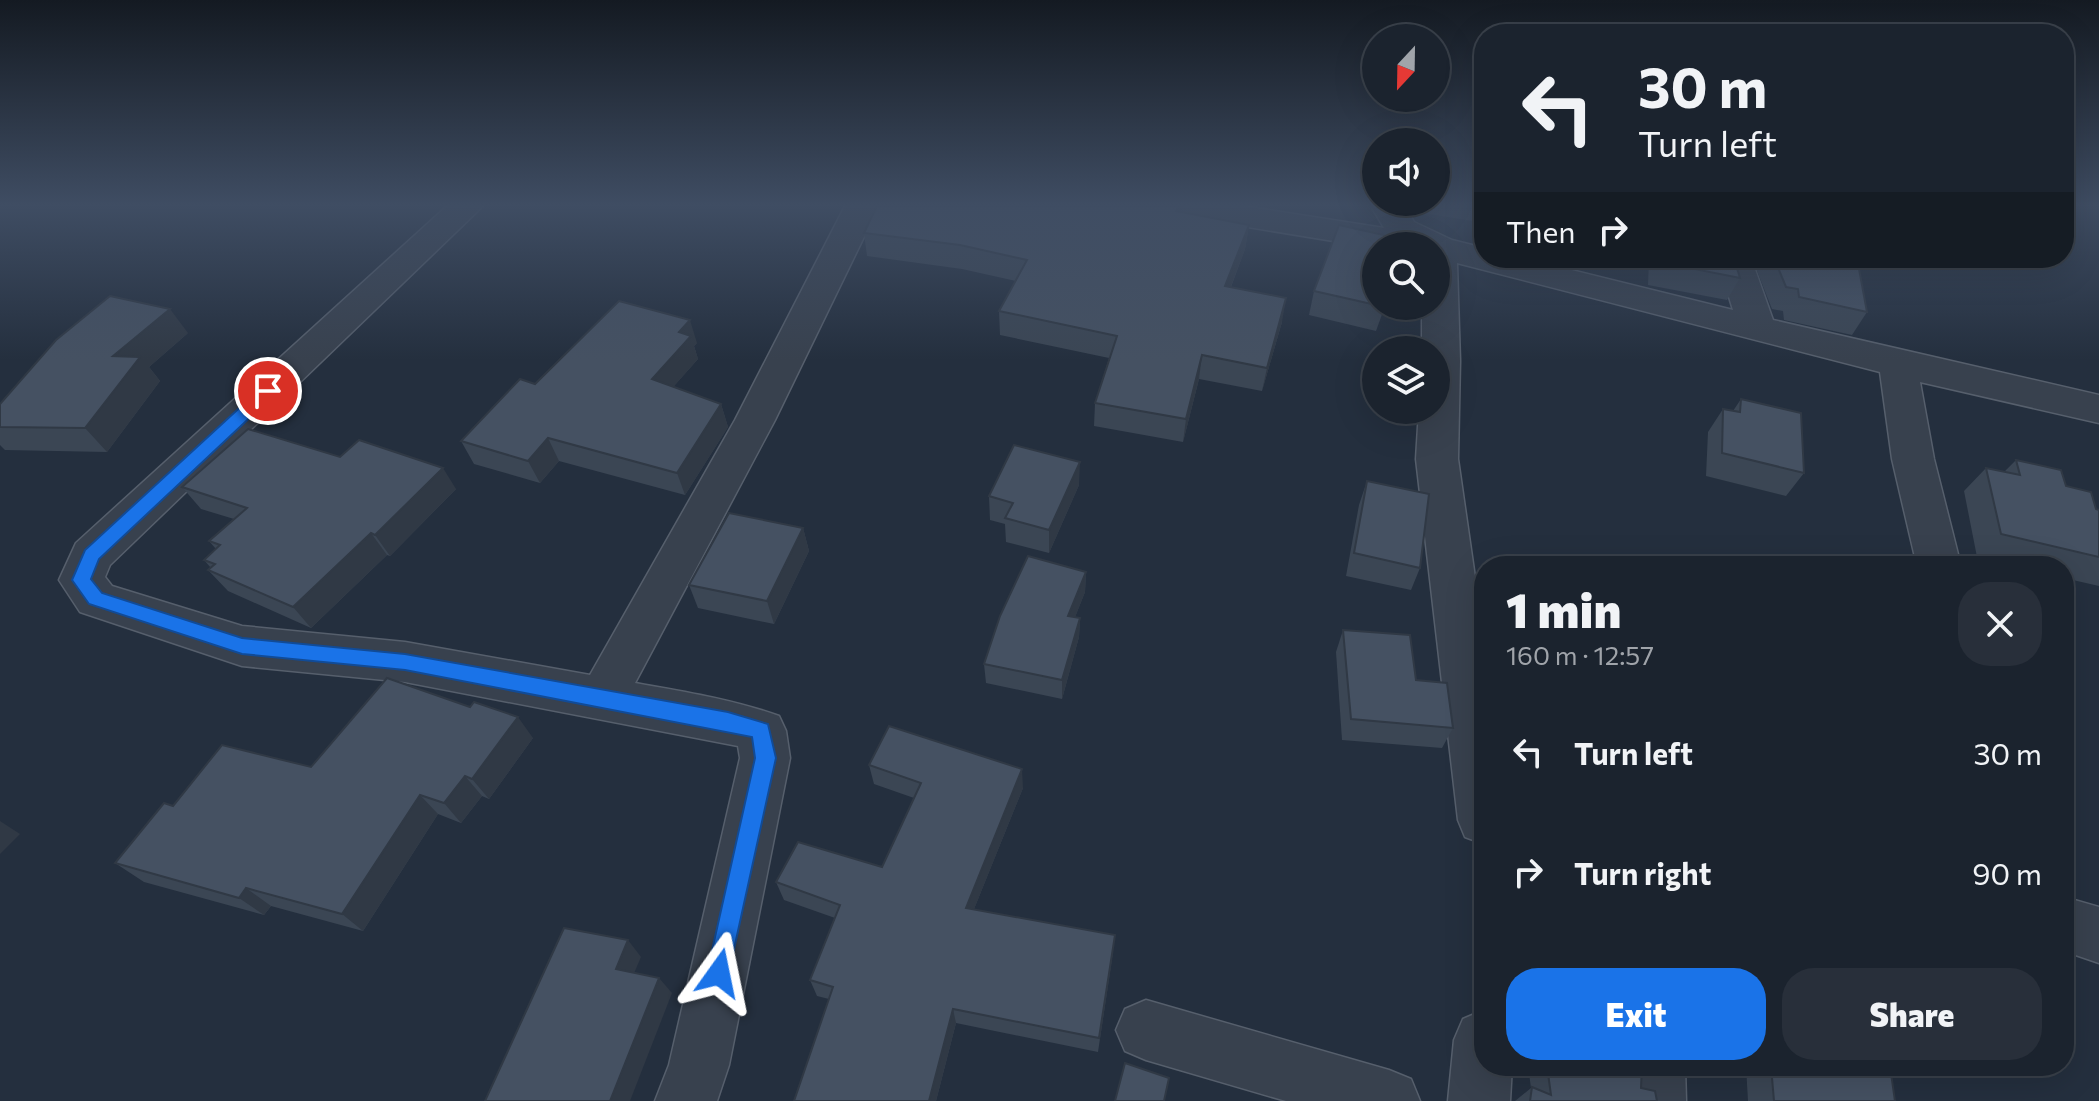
<!DOCTYPE html>
<html lang="en">
<head>
<meta charset="utf-8">
<style>
  :root { --surface:#1b232e; --page:#282f3a; --text:#f1f3f6; --muted:#a0a4aa; --line:#39404a; --accent:#1a73e8 }
  body { margin:0; font-family:Commissioner,sans-serif; background:var(--page); color:var(--text); height:100vh; display:flex; flex-direction:column; font-size:30px; white-space:nowrap }
  * { box-sizing:border-box; margin:0 }
  p { font-size:26px; color:var(--muted) }
  .icon { flex:none; width:44px; height:44px; fill:none; stroke:currentColor; stroke-width:2; stroke-linecap:round; stroke-linejoin:round }
  .map { position:relative; flex:1; overflow:hidden }
  .drawer { position:absolute; left:1474px; top:556px; width:600px; height:520px; display:flex; flex-direction:column; background:var(--surface); border-radius:32px; box-shadow:0 8px 32px #0002,0 0 0 2px var(--line) }
  .drawer>* { flex:none }
  .top-card { position:absolute; left:1474px; top:24px; width:600px; height:244px; border-radius:32px; box-shadow:0 8px 32px #0002,0 0 0 2px var(--line); background:#1b232e; color:var(--text); overflow:hidden }
  .needle { width:52px; rotate:202deg }
  .buttons { position:absolute; left:1362px; top:24px; display:grid; gap:16px }
  .buttons a { display:grid; place-items:center; width:88px; height:88px; border-radius:50%; background:var(--surface); box-shadow:0 8px 32px #0002,0 0 0 2px var(--line); font-size:40px }
  .pin { position:absolute; display:grid; place-items:center; width:68px; height:68px; color:#fff; margin:-34px; border:4px solid #fff; border-radius:50%; box-shadow:0 2px 8px #0007 }
  .me { position:absolute; width:88px; margin:-44px; rotate:12deg; stroke-linejoin:round; filter:drop-shadow(0 0 6px #0008) }
  .turn { display:flex; align-items:center; gap:28px; height:168px; padding:0 32px; font-size:36px }
  .turn .icon { width:104px; height:104px; stroke-width:2.5 }
  .turn b { display:block; font-size:56px; line-height:68px }
  .then { display:flex; align-items:center; height:76px; padding:0 32px; background:#0003; gap:16px; font-size:30px }
  .round { display:grid; place-items:center; flex:none; width:84px; height:84px; border-radius:32px; background:var(--page) }
  .overview { display:flex; align-items:center; justify-content:space-between; height:136px; padding:0 32px }
  h1 { font-size:48px; font-weight:800; line-height:60px }
  .action { display:flex; gap:16px; margin-top:auto; padding:16px 32px }
  .action a { flex:1; height:92px; border-radius:32px; background:var(--accent); color:#fff; font-size:32px; font-weight:800; line-height:92px; text-align:center }
  .action a+a { background:var(--page); color:var(--text) }
  ul { padding:0; list-style:none }
  li { display:flex; align-items:center; gap:24px; height:120px; padding:0 32px }
  li div { flex:1 }
  li b { display:block; font-size:30px }
  li em { font-style:normal }
  .map>svg:first-child { display:block }
  .lines { fill:none; stroke-linecap:round; stroke-linejoin:round }
  .minor-casing { stroke:#565f6c; stroke-width:3 }
  .minor { fill:#38414e; fill-rule:evenodd }
  .wall { fill:#3b4654 }
  .shaded-wall { fill:#303945 }
  .building { fill:#455162; stroke:#303945; stroke-width:2 }
  .route { fill:#1a73e8; stroke:#114b97; stroke-width:2 }
</style>
</head>
<body>
<div class="map">
<svg width="2099" height="1101" viewBox="0 0 2099 1101">
  <rect width="100%" height="100%" fill="#242f3e"/>
  <g class="lines">
    <defs>
      <g id="minor">
        <path d="M447,206H483L110,565L105,577L112,586L242,626L405,642L590,675L735,420L845,206H879L775,420L635,683C684,692 732,699 779,716L786,731L790,758L729,1065L717,1101H655L669,1065L740,758L738,746L405,682L242,666L80,612L59,580L76,543Z"/>
        <path d="M1164,206H1243L1384,228L1371,206H1405L1414,222L1452,240L1484,248V258H1523L1733,310L1717,258H1751L1773,320L2099,395V423L1920,382L1934,459L1961,566H1917L1892,459L1880,372L1457,263L1460,361L1458,459L1484,640V844L1465,837L1458,820L1416,459L1419,410H1436V350H1422V306H1436V246L1376,248L1181,216L1169,213Z"/>
        <path d="M2064,897L2099,907V963L2064,951Z"/>
        <path d="M1146,1000L1389,1070L1411,1079L1420,1101H1286L1146,1060L1125,1051L1116,1030L1125,1009Z"/>
        <path d="M1484,1010V1066H1512L1510,1101H1448L1454,1040L1463,1019Z"/>
        <path d="M1625,1066H1685L1686,1101H1624Z"/>
      </g>
    </defs>
    <use href="#minor" class="minor-casing"/>
    <use href="#minor" class="minor"/>
  </g>
  <g class="wall">
    <path d="M1182,206V212L1249,225L1245,249L1231,287L1282,322L1262,391L1199,379L1183,442L1094,426L1095,403L1109,358L1000,335L999,311L1016,281L962,269L867,256L864,233Z"/>
    <path d="M1424,206H1484V209L1479,222L1423,213Z"/>
    <path d="M1376,246V306H1385L1376,331L1309,315L1314,291Z"/>
    <path d="M1649,258H1734L1740,278L1727,300L1648,285Z"/>
    <path d="M1752,258H1857L1867,312L1852,335L1784,320L1783,311L1772,309Z"/>
    <path d="M188,333L149,367L160,381L107,452L5,450L0,445V404Z"/>
    <path d="M697,343L694,346L698,359L673,387L721,404L728,427L685,495L559,461L540,483L474,464L461,441L535,384Z"/>
    <path d="M1741,399L1804,473L1786,496L1706,476L1708,432L1723,409L1733,411Z"/>
    <path d="M340,457L456,489L390,556L387,555L311,628L228,591L208,570L211,568L204,560L216,549L209,541L234,519L201,509L182,487Z"/>
    <path d="M2016,460L2066,486L2096,509L2099,510V586L2064,578V566H2015L1977,557L1964,491L1986,468L2004,472Z"/>
    <path d="M1367,481L1420,568L1411,590L1346,576L1359,505Z"/>
    <path d="M1079,485L1049,553L1006,542L1005,524L990,520L989,496Z"/>
    <path d="M803,528L809,551L774,624L698,608L689,585Z"/>
    <path d="M1086,572L1085,592L1075,617L1080,618L1079,637L1062,699L986,683L984,664Z"/>
    <path d="M1343,630L1416,680L1453,728L1442,748L1342,740L1336,652Z"/>
    <path d="M533,738L489,799L482,796L461,823L438,814L363,931L271,906L264,915L144,882L115,863L173,806L311,767Z"/>
    <path d="M869,765L1023,788L974,909L1113,952L1098,1052L956,1023L936,1101H794L829,999L817,996L810,980L835,918L784,900L776,882L882,867L914,798L874,784Z"/>
    <path d="M1528,1066H1642L1641,1088L1657,1101H1515L1531,1088Z"/>
    <path d="M1746,1066H1890L1895,1101H1748Z"/>
  </g>
  <g class="shaded-wall">
    <path d="M1179,206H1182L1181,219L1176,211Z"/>
    <path d="M1249,225L1245,249L1222,310L1225,286Z"/>
    <path d="M1286,298L1282,322L1262,391L1267,368Z"/>
    <path d="M170,309L188,333L149,367L160,381L107,452L85,428L113,356Z"/>
    <path d="M690,320L697,343L694,346L698,359L660,402L652,379L679,332Z"/>
    <path d="M1202,355L1199,379L1183,442L1186,419Z"/>
    <path d="M721,404L728,427L685,495L677,473Z"/>
    <path d="M548,438L559,461L540,483L528,461Z"/>
    <path d="M1080,462L1079,485L1049,553V530Z"/>
    <path d="M443,468L456,489L390,556L375,535Z"/>
    <path d="M803,528L809,551L774,624L767,601Z"/>
    <path d="M371,533L387,555L311,628L293,607Z"/>
    <path d="M1086,572L1085,592L1068,635V616Z"/>
    <path d="M1080,618L1079,637L1062,699V680Z"/>
    <path d="M518,717L533,738L489,799L472,779Z"/>
    <path d="M1022,769L1023,788L968,924L966,908Z"/>
    <path d="M465,776L482,796L461,823L444,803Z"/>
    <path d="M420,795L438,814L363,931L342,914Z"/>
    <path d="M0,821L20,834L0,854Z"/>
    <path d="M246,888L271,906L264,915L239,898Z"/>
    <path d="M628,940L641,957L629,985L616,969Z"/>
    <path d="M659,978L672,993L630,1101H610Z"/>
    <path d="M953,1009L956,1023L936,1101H929Z"/>
  </g>
  <g class="building">
    <path d="M877,206H1179L1176,211L1249,225L1225,286L1286,298L1267,368L1202,355L1186,419L1095,403L1117,336L999,311L1027,260L960,245L864,233Z"/>
    <path d="M1339,225L1406,240L1404,246H1376V305L1314,291Z"/>
    <path d="M1659,258H1734L1740,278L1659,262Z"/>
    <path d="M1774,258H1857L1867,312L1799,297L1798,289L1786,287Z"/>
    <path d="M110,296L170,309L113,356L140,357L85,428L0,427V404L56,340Z"/>
    <path d="M619,301L690,320L679,332L691,336L652,379L721,404L677,473L548,438L528,461L461,441L520,379L535,384Z"/>
    <path d="M1741,399L1801,413L1804,473L1722,453L1723,409L1740,412Z"/>
    <path d="M248,429L340,457L359,440L443,468L375,535L371,533L293,607L208,570L215,564L204,560L220,545L209,541L247,508L182,487Z"/>
    <path d="M1014,445L1080,462L1049,530L1005,518L1013,503L989,496Z"/>
    <path d="M2016,460L2061,470L2066,486L2091,492L2096,509L2099,510V557L2001,534L1986,468L2020,475Z"/>
    <path d="M1367,481L1429,494L1420,568L1354,553Z"/>
    <path d="M729,513L803,528L767,601L689,585Z"/>
    <path d="M1028,556L1086,572L1068,616L1080,618L1062,680L984,664L1000,616Z"/>
    <path d="M1806,561L1822,566H1805Z"/>
    <path d="M1343,630L1410,635L1416,680L1447,683L1453,728L1351,719Z"/>
    <path d="M387,678L470,707L474,702L518,717L472,779L465,776L444,803L420,795L342,914L246,888L239,898L115,863L164,803L173,806L222,745L311,767Z"/>
    <path d="M889,726L1022,769L966,908L1115,935L1099,1038L953,1009L929,1101H794L833,987L810,980L840,905L776,882L798,842L882,867L921,783L869,765Z"/>
    <path d="M564,928L628,940L616,969L659,978L610,1101H485Z"/>
    <path d="M1125,1063L1169,1078L1164,1101H1115Z"/>
    <path d="M1547,1066H1642L1641,1088L1655,1091L1657,1101H1530L1532,1087L1551,1095Z"/>
    <path d="M1771,1066H1890L1895,1101H1774Z"/>
  </g>
  <linearGradient id="sky" x2="0" y2="1"><stop stop-color="#141a22"/><stop offset="0.57" stop-color="#3f4d63"/><stop offset="1" stop-color="#3f4d63" stop-opacity="0"/></linearGradient>
  <rect width="2099" height="360" fill="url(#sky)"/>
  <path class="route" d="M268,385L274,387V395L99,559L91,579L102,593L242,638L405,654L728,712L768,724L776,758L727,981L719,984L710,981L707,973L755,758L752,737L405,670L242,654L89,604L72,580L85,550L262,387Z"/>
</svg>
<div class="buttons">
<a><svg class="needle" viewBox="-14 -14 28 28"><path d="M0-13l5 13h-10z" fill="#e53935"/><path d="M0 13l5-13h-10z" fill="#a0a4aa"/></svg></a>
<a><svg class="icon" aria-label="sound" viewBox="0 0 24 24"><path d="M4 9h4l5-4v14l-5-4H4zM17 9q2 3 0 6"/></svg></a>
<a><svg class="icon" aria-label="search" viewBox="0 0 24 24"><circle cx="10" cy="10" r="6"/><path d="M15 15l6 6"/></svg></a>
<a><svg class="icon" aria-label="layers" viewBox="0 0 24 24"><path d="M12 4l9 5-9 5-9-5zM3 14l9 5 9-5"/></svg></a>
</div>
<div class="pin" style="left:268px;top:391px;background:#d93025"><svg class="icon" aria-label="arrive" viewBox="0 0 24 24"><path d="M6 21V4h12l-3 4 3 4H6"/></svg></div>
<svg class="me" style="left:719px;top:973px" viewBox="-20 -20 40 40"><path d="M0-17L14 15 0 8-14 15z" fill="#1a73e8" stroke="#fff" stroke-width="4"/></svg>
<div class="top-card">
<div class="turn"><svg class="icon" aria-label="left" viewBox="0 0 24 24"><path d="M17 20v-9H6M10 6l-5 5 5 5"/></svg><div><b>30 m</b>Turn left</div></div>
<div class="then">Then<svg class="icon" aria-label="right" viewBox="0 0 24 24"><path d="M7 20v-9h11M14 6l5 5-5 5"/></svg></div>
</div>
<section class="drawer">
<div class="overview"><div><h1>1 min</h1><p>160 m · 12:57</p></div><a class="round"><svg class="icon" aria-label="close" viewBox="0 0 24 24"><path d="M6 6l12 12M18 6L6 18"/></svg></a></div>
<ul>
<li><svg class="icon" aria-label="left" viewBox="0 0 24 24"><path d="M17 20v-9H6M10 6l-5 5 5 5"/></svg><div><b>Turn left</b></div><em>30 m</em></li>
<li><svg class="icon" aria-label="right" viewBox="0 0 24 24"><path d="M7 20v-9h11M14 6l5 5-5 5"/></svg><div><b>Turn right</b></div><em>90 m</em></li>
</ul>
<div class="action"><a>Exit</a><a>Share</a></div>
</section>
</div>
</body>
</html>
